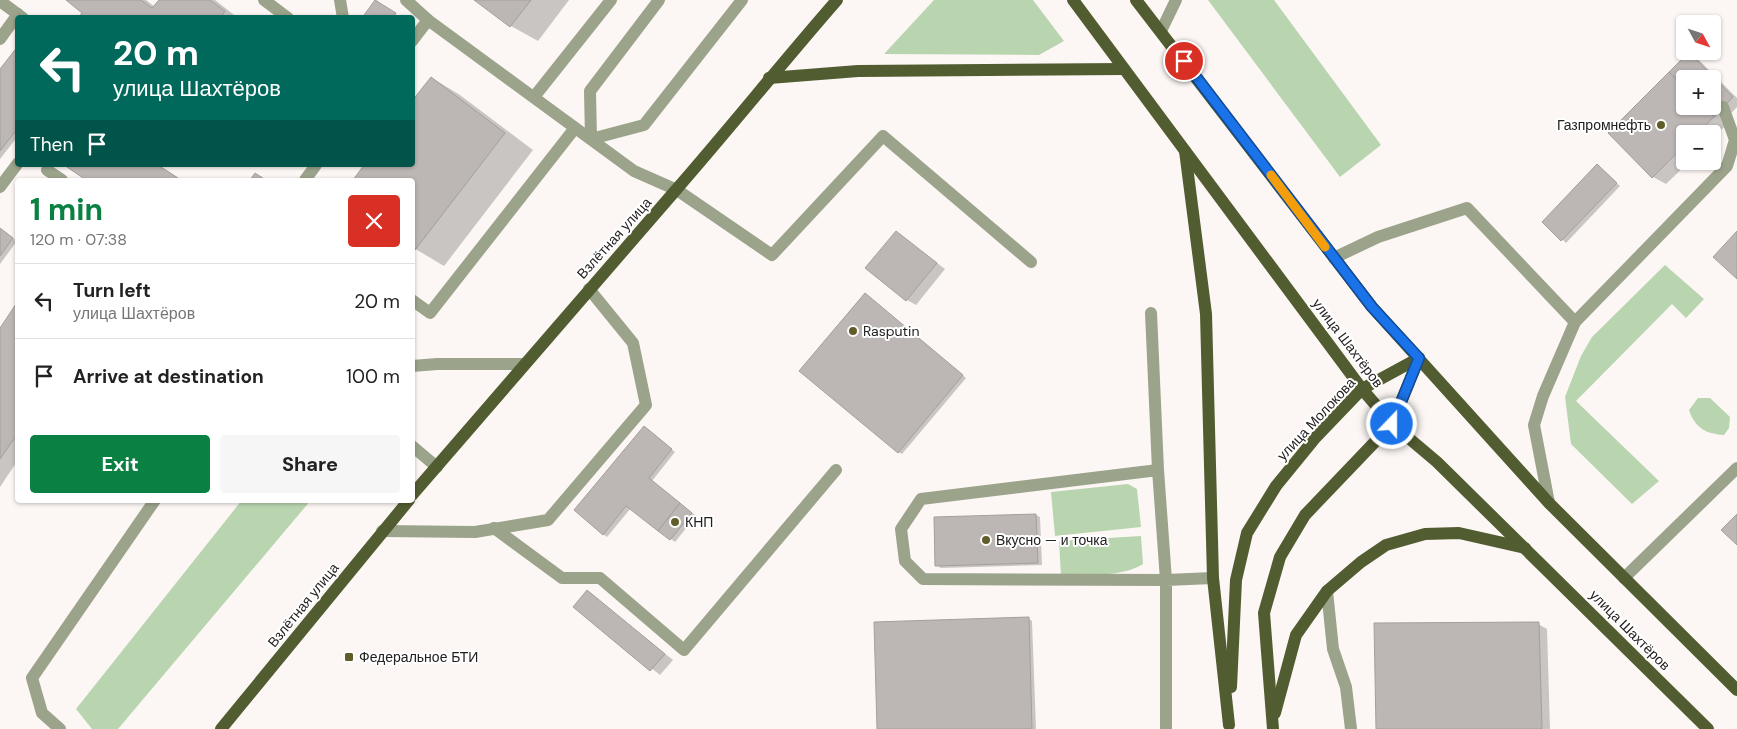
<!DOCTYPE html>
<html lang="en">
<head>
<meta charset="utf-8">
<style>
  :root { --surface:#fff; --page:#f6f6f6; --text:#222; --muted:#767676; --line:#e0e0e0; --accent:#0b8043 }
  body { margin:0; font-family:"DM Sans",sans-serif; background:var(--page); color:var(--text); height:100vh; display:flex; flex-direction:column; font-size:19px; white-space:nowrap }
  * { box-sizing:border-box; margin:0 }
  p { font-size:16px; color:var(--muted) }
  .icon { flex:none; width:28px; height:28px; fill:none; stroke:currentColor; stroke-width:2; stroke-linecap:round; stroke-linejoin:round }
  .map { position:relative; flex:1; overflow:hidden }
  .sheet { position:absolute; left:15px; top:178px; width:400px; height:325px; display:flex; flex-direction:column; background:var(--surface); border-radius:5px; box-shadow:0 1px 4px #0004 }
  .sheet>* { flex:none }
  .banner { position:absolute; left:15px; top:15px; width:400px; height:152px; border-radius:5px; box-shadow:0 1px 4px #0004; background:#00695c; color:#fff; overflow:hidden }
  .needle { width:32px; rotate:130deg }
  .buttons { position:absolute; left:1676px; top:15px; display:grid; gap:10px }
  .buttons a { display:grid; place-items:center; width:45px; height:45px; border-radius:5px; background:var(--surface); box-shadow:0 1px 4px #0004; font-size:25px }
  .pin { position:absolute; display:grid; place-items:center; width:42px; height:42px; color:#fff; margin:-21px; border:2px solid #fff; border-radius:50%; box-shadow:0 1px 5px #0007 }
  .me { position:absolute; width:55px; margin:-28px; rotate:22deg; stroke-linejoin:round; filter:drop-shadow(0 0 4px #0008) }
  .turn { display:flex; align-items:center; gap:18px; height:105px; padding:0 15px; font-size:22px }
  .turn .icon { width:65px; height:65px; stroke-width:2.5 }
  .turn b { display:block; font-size:35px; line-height:42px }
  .then { display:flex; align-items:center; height:48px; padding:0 15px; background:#0003; gap:10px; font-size:19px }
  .round { display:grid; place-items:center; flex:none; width:52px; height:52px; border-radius:5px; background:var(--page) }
  .headline { display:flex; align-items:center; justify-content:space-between; height:85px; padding:0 15px }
  h1 { font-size:30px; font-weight:700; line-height:38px; color:var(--accent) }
  .primary-button { display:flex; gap:10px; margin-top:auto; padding:10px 15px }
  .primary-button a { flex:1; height:58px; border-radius:5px; background:var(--accent); color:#fff; font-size:20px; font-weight:700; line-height:58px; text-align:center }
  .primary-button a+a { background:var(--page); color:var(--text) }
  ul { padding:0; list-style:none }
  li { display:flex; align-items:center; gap:15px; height:75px; padding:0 15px; border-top:1px solid var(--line) }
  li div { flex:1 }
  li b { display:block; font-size:19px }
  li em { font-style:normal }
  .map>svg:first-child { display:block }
  .green { fill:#b9d5b0 }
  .shadow { fill:#0003; fill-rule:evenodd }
  .building { fill:#bcb7b4; stroke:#a49f9c }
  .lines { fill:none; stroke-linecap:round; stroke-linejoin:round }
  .minor { stroke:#9ca38b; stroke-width:12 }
  .major { stroke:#525c31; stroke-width:12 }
  .route-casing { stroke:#114b97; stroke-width:12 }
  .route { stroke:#1a73e8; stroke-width:9 }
  .slow { stroke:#f59e0b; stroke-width:9 }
  .poi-dot { fill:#605d29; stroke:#fff; stroke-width:2 }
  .labels { text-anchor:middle; stroke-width:4; stroke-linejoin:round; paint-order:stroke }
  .poi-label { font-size:14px; fill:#232120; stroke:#fff; text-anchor:start }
  .street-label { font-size:14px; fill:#232120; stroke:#fff }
</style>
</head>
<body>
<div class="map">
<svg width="1737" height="729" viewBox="0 0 1737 729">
  <rect width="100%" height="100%" fill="#fcf7f4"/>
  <g class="green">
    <path d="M934,0H1033L1064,41L1039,55L884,54Z"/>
    <path d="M1208,0H1274L1381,145L1340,177Z"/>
    <path d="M1665,265L1704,299L1686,318L1672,304L1576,401L1659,481L1632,504L1571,444L1565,397L1581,356L1592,337Z"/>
    <path d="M1698,398H1710L1730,417L1729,428L1724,435C1706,434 1695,428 1689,410Z"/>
    <path d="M1128,484L1137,489L1141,527L1055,536L1051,492Z"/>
    <path d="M242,500H311L118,729H92L76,709Z"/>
    <path d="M1141,536L1143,564C1120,578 1087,574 1061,576L1059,541Z"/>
  </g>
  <g class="shadow">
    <path d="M68,0H146L155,7L160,0H215L238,18H80L84,12Z"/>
    <path d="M376,0L380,3L399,17L363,18Z"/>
    <path d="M476,0H569L538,41L511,26Z"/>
    <path d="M18,48V136L0,159V71Z"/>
    <path d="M1689,54L1698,59L1737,98V107L1723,122L1726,125L1712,139V134H1685V161H1690L1666,184L1653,177ZM1685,79H1712V106H1685Z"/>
    <path d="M432,78L460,95L533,150L444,266L412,247V180H354L366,165H412Z"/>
    <path d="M1597,166L1620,186L1566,243L1544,222Z"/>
    <path d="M0,229L17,241L0,264Z"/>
    <path d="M896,232L945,269L916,305L907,300Z"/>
    <path d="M869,297L966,378L902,454L898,452Z"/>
    <path d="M18,303V460L0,487V330Z"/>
    <path d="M648,430L675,452L652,481L696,516L675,542L631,508L607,537L603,534Z"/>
    <path d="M1036,515L1040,517L1042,565L941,568L937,566Z"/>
    <path d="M587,592L673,660L660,675L575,607Z"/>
    <path d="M1028,618L1032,621L1036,729H878Z"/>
    <path d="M1538,624L1547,629L1550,729H1377Z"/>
  </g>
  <g class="building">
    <path d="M66,0H141L152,8L159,0H210L225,11L220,18H78L82,13Z"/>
    <path d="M375,0L396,13L393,18H362Z"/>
    <path d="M474,0H531L510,27Z"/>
    <path d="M18,46V128L0,151V69Z"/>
    <path d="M1689,52L1733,97L1714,117L1703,106H1712V79H1685V88L1669,72Z"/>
    <path d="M1669,72L1685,88V106H1703L1714,117L1697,134H1685V145L1652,178L1608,133Z"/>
    <path d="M431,77L505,133L415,250L412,248V180H353L364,165H412V101Z"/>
    <path d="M1597,164L1617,183L1561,241L1542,222Z"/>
    <path d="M64,165H158L178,178L177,180H86Z"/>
    <path d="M255,173L266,180H250Z"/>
    <path d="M0,228L13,238L0,256Z"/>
    <path d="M896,231L937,263L906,301L865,268Z"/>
    <path d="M1737,231V279L1713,257Z"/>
    <path d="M865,293L963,375L898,453L799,371Z"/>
    <path d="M18,301V433L0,459V328Z"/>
    <path d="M644,426L672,449L649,478L680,503L658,531L626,506L603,535L574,510Z"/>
    <path d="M680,503L692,513L670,540L658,531Z"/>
    <path d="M1036,514L1038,563L935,566L934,517Z"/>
    <path d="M1737,514V545L1721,530Z"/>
    <path d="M587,590L665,654L650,671L573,607Z"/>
    <path d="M1029,617L1032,729H877L874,622Z"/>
    <path d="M1539,622L1542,729H1376L1374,623Z"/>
  </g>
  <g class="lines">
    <g class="minor">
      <path d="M264,0L288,18"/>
      <path d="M340,0L343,18"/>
      <path d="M406,0L428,20"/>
      <path d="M659,0L590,91L591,139L644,125L742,0"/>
      <path d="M0,1L23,18"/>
      <path d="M1161,31L1176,0"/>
      <path d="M0,39L18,14"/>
      <path d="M412,41L428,20L634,171L677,190L772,255L883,136L1031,262"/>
      <path d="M534,97L611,0"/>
      <path d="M47,170L62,180"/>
      <path d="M305,180L316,165"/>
      <path d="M0,187L18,163"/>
      <path d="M1334,258L1378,237L1467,208L1575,322"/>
      <path d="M412,300L430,313L575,128"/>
      <path d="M1151,313L1158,470L1166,580L923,579L905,561L901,529L921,499L1158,470"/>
      <path d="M412,366L437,364H523"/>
      <path d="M412,446L437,467"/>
      <path d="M1549,503L1534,425L1543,396L1575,322L1727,166L1735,140L1723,107"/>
      <path d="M494,528L562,578H600L684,650L836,470"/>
      <path d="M382,531L475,532L548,520L646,405L633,343L589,289"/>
      <path d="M1624,578L1737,468"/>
      <path d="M1327,591L1333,649L1346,687L1351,729"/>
      <path d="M60,729L42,713L32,678L155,500"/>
      <path d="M1166,729V580L1213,578"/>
    </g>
    <g class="major">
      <path d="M1073,0L1362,389L1392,424L1437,462L1708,729"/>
      <path d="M1136,0L1372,307L1549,503L1737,690"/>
      <path d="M769,78L858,71L1124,69"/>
      <path d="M1185,151L1206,314L1213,578L1229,725"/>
      <path d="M412,495C499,393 588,293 675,191C730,128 782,63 837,0"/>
      <path d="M1231,687L1236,580L1247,533L1276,486L1316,437L1362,389L1419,358"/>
      <path d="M1275,713L1296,635L1327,591L1361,562L1386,545L1425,534L1459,533L1525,548"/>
      <path d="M221,729L409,500"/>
      <path d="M1273,729L1264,613L1280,557L1305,515L1392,424L1419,358"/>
    </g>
  </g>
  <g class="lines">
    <defs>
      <path id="route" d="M1184,61L1372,307L1419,358L1392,424"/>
    </defs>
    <use href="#route" class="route-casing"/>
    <use href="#route" class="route"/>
    <path class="slow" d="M1271,175L1325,247"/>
  </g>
  <g class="poi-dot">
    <circle cx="1661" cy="125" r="5"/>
    <circle cx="853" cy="331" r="5"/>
    <circle cx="675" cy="522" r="5"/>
    <circle cx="986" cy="540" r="5"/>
    <rect x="344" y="652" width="10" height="10" rx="2.5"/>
  </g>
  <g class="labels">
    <g class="poi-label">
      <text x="1651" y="130" text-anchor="end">Газпромнефть</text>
      <text x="863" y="336">Rasputin</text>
      <text x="685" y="527">КНП</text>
      <text x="996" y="545">Вкусно — и точка</text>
      <text x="359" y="662">Федеральное БТИ</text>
    </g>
    <g class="street-label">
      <text transform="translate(614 238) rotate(-48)" y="5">Взлётная улица</text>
      <text transform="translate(1348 343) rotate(53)" y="5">улица Шахтёров</text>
      <text transform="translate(1316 419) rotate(-47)" y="5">улица Молокова</text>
      <text transform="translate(303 605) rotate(-51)" y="5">Взлётная улица</text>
      <text transform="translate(1630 630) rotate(45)" y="5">улица Шахтёров</text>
    </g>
  </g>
</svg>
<div class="buttons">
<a><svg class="needle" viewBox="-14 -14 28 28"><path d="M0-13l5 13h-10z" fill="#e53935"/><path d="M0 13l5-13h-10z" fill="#767676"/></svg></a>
<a>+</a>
<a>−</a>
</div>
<div class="pin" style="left:1184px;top:61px;background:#d93025"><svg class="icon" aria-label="arrive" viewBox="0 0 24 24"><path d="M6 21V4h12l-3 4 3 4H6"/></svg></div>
<svg class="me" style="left:1392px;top:424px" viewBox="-20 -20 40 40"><circle r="17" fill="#1a73e8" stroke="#fff" stroke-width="3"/><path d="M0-11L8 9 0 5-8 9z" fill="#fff"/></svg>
<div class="banner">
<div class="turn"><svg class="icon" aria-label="left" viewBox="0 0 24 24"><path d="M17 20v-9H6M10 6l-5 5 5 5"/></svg><div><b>20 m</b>улица Шахтёров</div></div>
<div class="then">Then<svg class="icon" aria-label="arrive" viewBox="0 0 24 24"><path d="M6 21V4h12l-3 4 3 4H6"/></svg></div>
</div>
<section class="sheet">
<div class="headline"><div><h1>1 min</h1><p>120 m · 07:38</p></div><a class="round" style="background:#d93025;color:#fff"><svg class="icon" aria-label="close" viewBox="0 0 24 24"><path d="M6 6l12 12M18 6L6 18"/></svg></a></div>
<ul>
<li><svg class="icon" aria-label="left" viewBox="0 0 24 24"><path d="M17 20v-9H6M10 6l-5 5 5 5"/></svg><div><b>Turn left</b><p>улица Шахтёров</p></div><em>20 m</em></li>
<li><svg class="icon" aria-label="arrive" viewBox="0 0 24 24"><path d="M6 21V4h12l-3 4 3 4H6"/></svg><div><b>Arrive at destination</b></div><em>100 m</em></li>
</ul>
<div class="primary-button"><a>Exit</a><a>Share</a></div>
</section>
</div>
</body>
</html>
